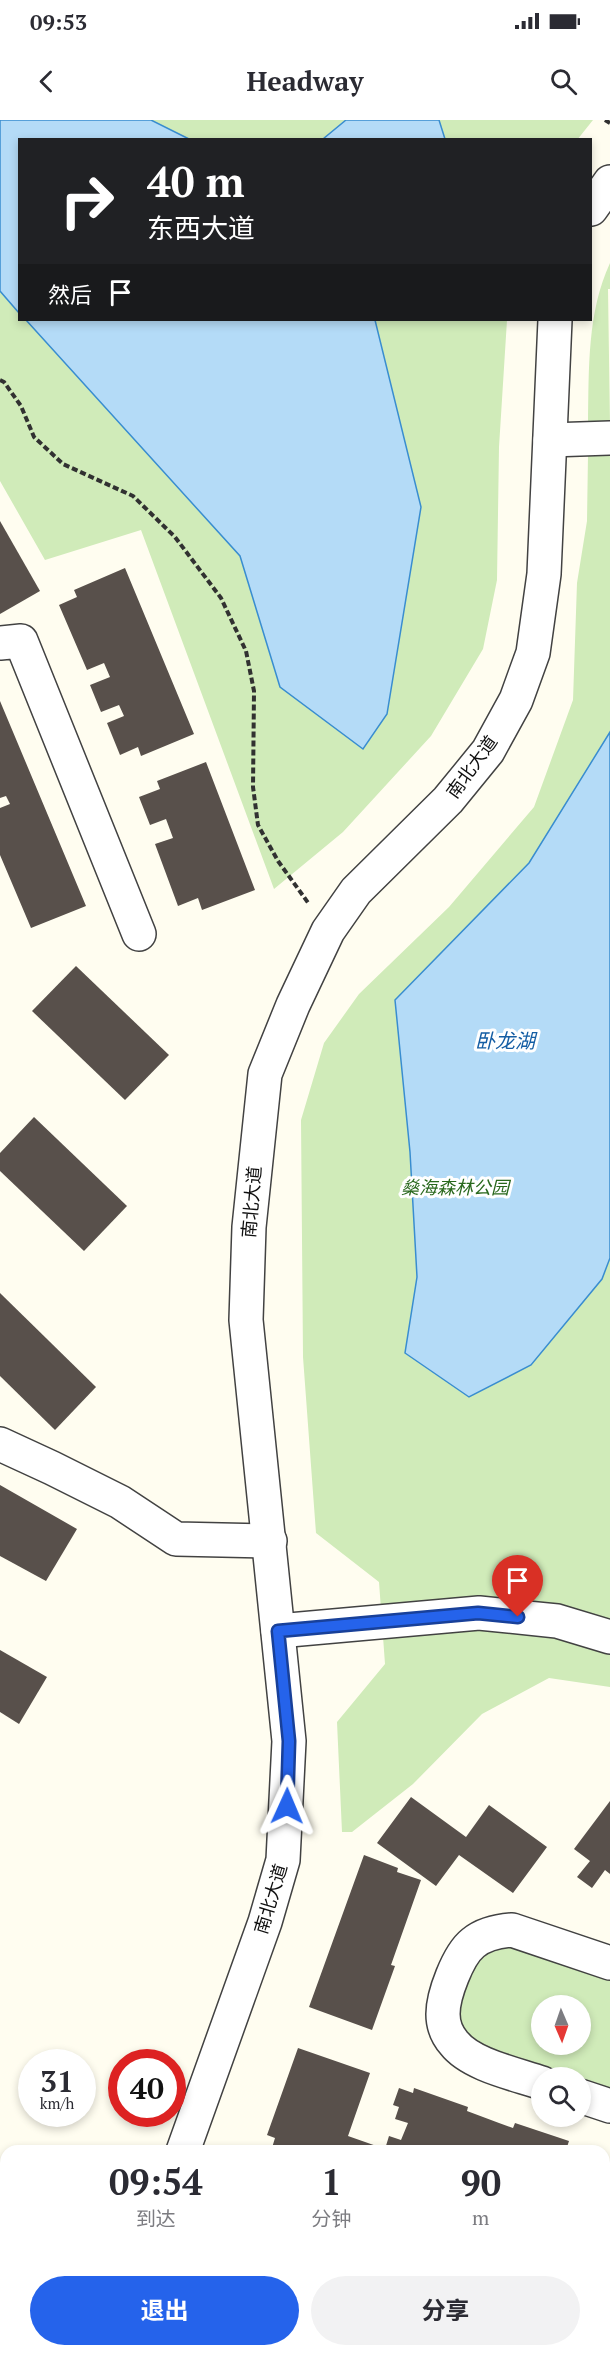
<!DOCTYPE html>
<html lang="zh">
<head>
<meta charset="utf-8">
<style>
  :root { --surface:#fff; --page:#f2f2f3; --text:#2b2b33; --muted:#7c7c81; --accent:#2563eb }
  body { margin:0; font-family:"PT Serif","Noto Sans SC",serif; background:var(--page); color:var(--text); height:100vh; display:flex; flex-direction:column; font-size:22px; white-space:nowrap }
  * { box-sizing:border-box; margin:0 }
  p { font-size:20px; color:var(--muted) }
  .icon { flex:none; width:33px; height:33px; fill:none; stroke:currentColor; stroke-width:2; stroke-linecap:round; stroke-linejoin:round }
  .map { position:relative; flex:1; overflow:hidden }
  .drawer { position:absolute; left:0px; top:2025px; width:610px; height:212px; display:flex; flex-direction:column; background:var(--surface); border-radius:18px 18px 0 0; box-shadow:0 3px 9px #0003 }
  .drawer>* { flex:none }
  .banner { position:absolute; left:18px; top:18px; width:574px; height:183px; border-radius:0px; box-shadow:0 3px 9px #0003; background:#202124; color:#fff; overflow:hidden }
  .needle { width:39px; rotate:178deg }
  .fabs { position:absolute; left:531px; top:1875px; display:grid; gap:12px }
  .fabs a { display:grid; place-items:center; width:60px; height:60px; border-radius:50%; background:var(--surface); box-shadow:0 3px 9px #0003; font-size:30px }
  .speed { position:absolute; left:18px; top:1929px; display:flex; gap:12px; font-size:30px; font-weight:700; text-align:center }
  .speed>* { display:grid; place-content:center; width:78px; height:78px; border-radius:50%; background:var(--surface); box-shadow:0 3px 9px #0003; line-height:1 }
  .speed small { font-size:15px; font-weight:400 }
  .speed .limit { border:9px solid #d22; background:#fff; color:#111 }
  .pin { position:absolute; display:grid; place-items:center; width:51px; height:51px; color:#fff; margin:-62px -26px; border-radius:50% 50% 50% 0; rotate:-45deg; box-shadow:0 0 6px #0007 }
  .pin .icon { rotate:45deg }
  .me { position:absolute; width:66px; margin:-33px; rotate:1deg; stroke-linejoin:round; filter:drop-shadow(0 0 4px #0008) }
  .turn { display:flex; align-items:center; gap:21px; height:126px; padding:0 30px; font-size:27px }
  .turn .icon { width:78px; height:78px; stroke-width:2.5 }
  .turn b { display:block; font-size:42px; line-height:51px }
  .then { display:flex; align-items:center; height:57px; padding:0 30px; background:#0003; gap:12px; font-size:22px }
  .eta { display:flex; justify-content:space-evenly; align-items:center; height:102px; text-align:center }
  .eta b { font-size:36px; font-weight:700; line-height:42px }
  .action { display:flex; gap:12px; margin-top:auto; padding:12px 30px }
  .action a { flex:1; height:69px; border-radius:36px; background:var(--accent); color:#fff; font-size:24px; font-weight:700; line-height:69px; text-align:center }
  .action a+a { background:var(--page); color:var(--text) }
  .status { display:flex; justify-content:space-between; align-items:center; height:42px; padding:0 30px; background:var(--surface); direction:ltr }
  .status svg { height:16px; fill:currentColor }
  header { display:flex; justify-content:space-between; align-items:center; height:78px; padding:0 30px; background:var(--surface); font-size:27px; font-weight:700 }
  .map>svg:first-child { display:block }
  .green { fill:#d0ebb9; fill-rule:evenodd }
  .water { fill:#b4dbf7; stroke:#398dd0; stroke-width:1.5 }
  .building { fill:#58504b }
  .lines { fill:none; stroke-linecap:round; stroke-linejoin:round }
  .minor-casing { stroke:#424242; stroke-width:36 }
  .path { stroke:#313131; stroke-width:4; stroke-dasharray:6 3; stroke-linecap:butt }
  .minor { stroke:#fff; stroke-width:33 }
  .route-casing { stroke:#184099; stroke-width:15 }
  .route { stroke:#2563eb; stroke-width:10 }
  .labels { text-anchor:middle; stroke-width:6; stroke-linejoin:round; paint-order:stroke }
  .street-label { font-size:18px; fill:#0f0f0f; stroke:#fff }
  .park-label { font-size:18px; font-style:italic; fill:#29681d; stroke:#fff }
  .water-label { font-size:20px; font-style:italic; fill:#155ea4; stroke:#fff }
</style>
</head>
<body>
<div class="status"><b>09:53</b><svg viewBox="0 0 49 12"><path d="M0 12V9h3v3zM5 12V6h3v6zM10 12V3h3v9zM15 12V0h3v12zM26 1h20v11H26zM47 4h2v5h-2z"/></svg></div>
<header><svg class="icon" aria-label="back" viewBox="0 0 24 24"><path d="M15 5l-7 7 7 7"/></svg>Headway<svg class="icon" aria-label="search" viewBox="0 0 24 24"><circle cx="10" cy="10" r="6"/><path d="M15 15l6 6"/></svg></header>
<div class="map">
<svg width="610" height="2236" viewBox="0 0 610 2236">
  <rect width="100%" height="100%" fill="#fffdf0"/>
  <g class="green">
    <path d="M0,0H593L577,20H20V200H507L499,327L497,460L483,529L431,616L343,712L274,769L141,410L45,440L0,361Z"/>
    <path d="M610,143V169H608L610,305L588,303C589,248 587,193 610,143Z"/>
    <path d="M610,332V1567L549,1558L482,1594L413,1664L352,1712H342L337,1602L385,1544L379,1462L316,1413L303,1237L301,1000L324,923L359,874L449,787L534,687L573,580L577,463L587,401L588,335Z"/>
    <path d="M501,1820L610,1852V1976L581,1966L580,1958L557,1957L480,1931L453,1901L469,1839ZM542,1886H580V1924H542Z"/>
  </g>
  <g class="water">
    <path d="M0,0H151L189,19L20,20L19,193L0,171Z"/>
    <path d="M346,0H439L445,19H323Z"/>
    <path d="M26,200H375L421,387L387,594L363,629L280,567L240,436Z"/>
    <path d="M610,612V1138L602,1159L531,1245L469,1277L405,1233L417,1157L410,1032L395,880L529,743Z"/>
  </g>
  <g class="building">
    <path d="M0,401L40,471L0,494Z"/>
    <path d="M125,448L194,614L141,636L138,627L120,635L107,603L124,596L119,585L101,592L90,565L110,557L104,543L87,550L59,485L77,477L74,470Z"/>
    <path d="M0,581L86,786L31,808L0,735V688L10,684L6,676L0,678Z"/>
    <path d="M206,642L255,770L202,790L198,778L178,786L155,724L173,718L166,699L150,705L139,677L160,669L157,661Z"/>
    <path d="M76,846L169,935L125,980L32,891Z"/>
    <path d="M34,997L127,1086L84,1131L0,1051V1033Z"/>
    <path d="M0,1173L96,1267L55,1310L0,1256Z"/>
    <path d="M0,1365L77,1409L46,1461L0,1436Z"/>
    <path d="M0,1530L47,1557L19,1604L0,1592Z"/>
    <path d="M411,1677L466,1717L489,1685L547,1727L513,1773L459,1735L436,1766L377,1723Z"/>
    <path d="M610,1681V1754L605,1750L592,1768L577,1757L590,1741L574,1729Z"/>
    <path d="M364,1735L398,1748L397,1752L421,1760L391,1845L395,1846L372,1910L309,1887Z"/>
    <path d="M298,1928L370,1953L348,2016L385,2029L389,2016L401,2020L408,2003L395,1999L399,1987L393,1985L399,1968L413,1973L414,1968L468,1987L467,1991L499,2003L513,2008L515,2003L569,2021L567,2027L579,2031H271L275,2018L267,2015Z"/>
    <path d="M610,2214V2236H330L316,2231L558,2230L566,2233L573,2230H604V2216Z"/>
  </g>
  <g class="lines">
    <defs>
      <g id="minor">
        <path d="M591,89L610,62"/>
        <path d="M550,320L610,318"/>
        <path d="M0,523L21,521L139,814"/>
        <path d="M0,1324L52,1348L120,1382L176,1419L270,1421"/>
        <path d="M278,1511L479,1493L557,1501L610,1517"/>
        <path d="M542,1963C516,1954 471,1945 454,1923C447,1915 443,1904 443,1894C443,1875 458,1835 473,1823C484,1814 498,1811 512,1810L610,1843"/>
        <path d="M580,1976L610,1986"/>
        <path d="M183,2031L265,1802L283,1740L289,1621L246,1200L249,1107L265,954L293,885L328,811L356,771L448,680L488,631L516,580L533,533L544,454L555,200"/>
        <path d="M0,2103L6,2106"/>
        <path d="M604,2138L610,2135"/>
        <path d="M111,2236L113,2230"/>
      </g>
    </defs>
    <use href="#minor" class="minor-casing"/>
    <g class="path">
      <path d="M605,0L610,3"/>
      <path d="M0,260L4,262L21,286L34,317L63,344L133,376L175,417L221,478L246,531L254,571L253,667L258,705L278,741L309,784"/>
    </g>
    <use href="#minor" class="minor"/>
  </g>
  <g class="lines">
    <defs>
      <path id="route" d="M287,1686L289,1621L278,1511L478,1493L518,1497"/>
    </defs>
    <use href="#route" class="route-casing"/>
    <use href="#route" class="route"/>
  </g>
  <g class="labels">
    <g class="street-label">
      <text transform="translate(472 647) rotate(-54)" y="6">南北大道</text>
      <text transform="translate(252 1082) rotate(-85)" y="6">南北大道</text>
      <text transform="translate(271 1779) rotate(-73)" y="6">南北大道</text>
    </g>
    <g class="park-label">
      <text x="455" y="1074">燊海森林公园</text>
    </g>
    <g class="water-label">
      <text x="505" y="928">卧龙湖</text>
    </g>
  </g>
</svg>
<div class="fabs">
<a><svg class="needle" viewBox="-14 -14 28 28"><path d="M0-13l5 13h-10z" fill="#e53935"/><path d="M0 13l5-13h-10z" fill="#7c7c81"/></svg></a>
<a><svg class="icon" aria-label="search" viewBox="0 0 24 24"><circle cx="10" cy="10" r="6"/><path d="M15 15l6 6"/></svg></a>
</div>
<div class="speed"><div>31<small>km/h</small></div><div class="limit">40</div></div>
<div class="pin" style="left:518px;top:1497px;background:#d93025"><svg class="icon" aria-label="arrive" viewBox="0 0 24 24"><path d="M6 21V4h12l-3 4 3 4H6"/></svg></div>
<svg class="me" style="left:287px;top:1686px" viewBox="-20 -20 40 40"><path d="M0-17L14 15 0 8-14 15z" fill="#2563eb" stroke="#fff" stroke-width="4"/></svg>
<div class="banner">
<div class="turn"><svg class="icon" aria-label="right" viewBox="0 0 24 24"><path d="M7 20v-9h11M14 6l5 5-5 5"/></svg><div><b>40 m</b>东西大道</div></div>
<div class="then">然后<svg class="icon" aria-label="arrive" viewBox="0 0 24 24"><path d="M6 21V4h12l-3 4 3 4H6"/></svg></div>
</div>
<section class="drawer">
<div class="eta">
<div><b>09:54</b><p>到达</p></div>
<div><b>1</b><p>分钟</p></div>
<div><b>90</b><p>m</p></div>
</div>
<div class="action"><a>退出</a><a>分享</a></div>
</section>
</div>
</body>
</html>
